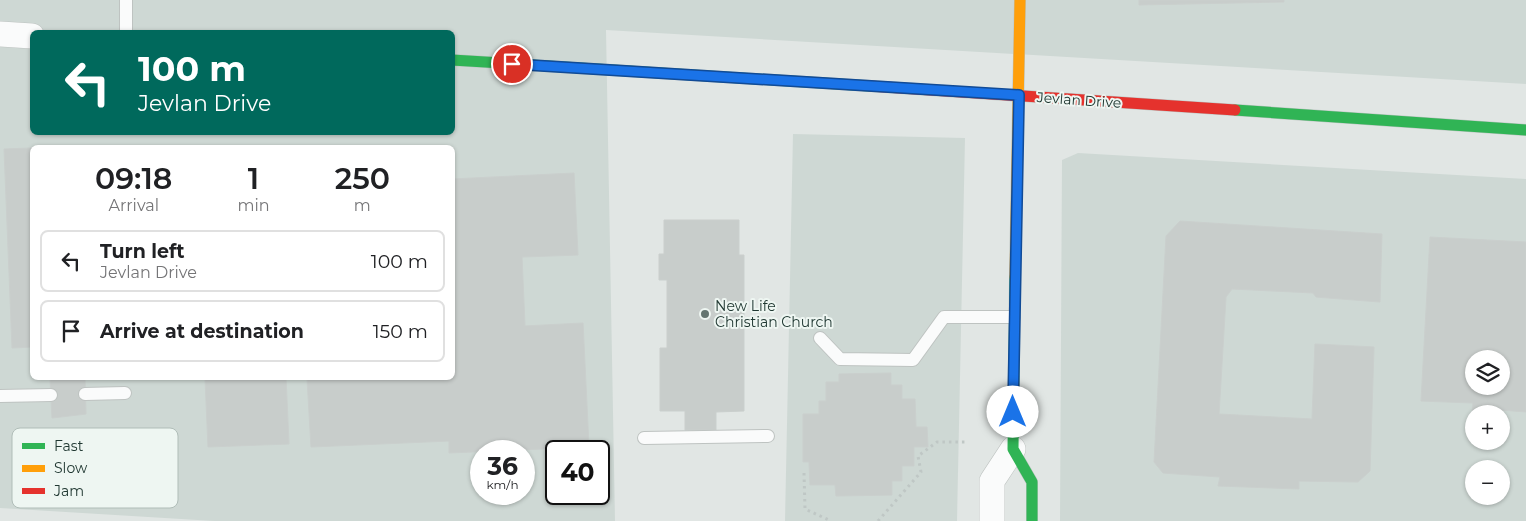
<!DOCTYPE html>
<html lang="en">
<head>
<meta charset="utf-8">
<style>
  :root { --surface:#fff; --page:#f2f2f2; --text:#202124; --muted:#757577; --line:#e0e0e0 }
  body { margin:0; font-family:Montserrat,sans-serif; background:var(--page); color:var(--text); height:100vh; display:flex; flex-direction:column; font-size:19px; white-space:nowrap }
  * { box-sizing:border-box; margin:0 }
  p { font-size:16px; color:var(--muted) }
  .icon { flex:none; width:28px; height:28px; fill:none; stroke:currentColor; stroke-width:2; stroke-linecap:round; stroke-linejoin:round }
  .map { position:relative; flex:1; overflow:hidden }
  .sheet { position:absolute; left:30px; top:145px; width:425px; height:235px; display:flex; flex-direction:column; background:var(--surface); border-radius:8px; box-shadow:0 1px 4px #0004 }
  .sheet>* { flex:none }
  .top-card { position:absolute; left:30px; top:30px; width:425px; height:105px; border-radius:8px; box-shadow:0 1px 4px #0004; background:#00695c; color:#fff; overflow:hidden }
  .controls { position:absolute; left:1465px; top:350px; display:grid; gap:10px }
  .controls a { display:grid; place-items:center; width:45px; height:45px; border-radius:50%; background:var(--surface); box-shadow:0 1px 4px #0004; font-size:25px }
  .speed { position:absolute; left:470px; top:440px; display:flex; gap:10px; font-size:25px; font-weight:700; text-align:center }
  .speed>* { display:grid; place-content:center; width:65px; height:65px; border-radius:50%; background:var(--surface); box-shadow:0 1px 4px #0004; line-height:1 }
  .speed small { font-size:12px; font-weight:400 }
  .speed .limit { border:2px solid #111; border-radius:8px; background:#fff; color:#111 }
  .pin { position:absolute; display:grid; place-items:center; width:42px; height:42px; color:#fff; margin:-21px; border:2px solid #fff; border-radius:50%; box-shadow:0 1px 5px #0007 }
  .me { position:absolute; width:55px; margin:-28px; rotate:0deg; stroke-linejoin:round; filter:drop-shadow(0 0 4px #0008) }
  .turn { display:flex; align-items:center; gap:18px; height:105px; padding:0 25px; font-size:22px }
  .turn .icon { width:65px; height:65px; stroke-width:2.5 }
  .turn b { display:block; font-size:35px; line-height:42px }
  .eta { display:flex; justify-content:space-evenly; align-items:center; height:85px; text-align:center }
  .eta b { font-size:30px; font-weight:600; line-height:35px }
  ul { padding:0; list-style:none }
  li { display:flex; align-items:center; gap:15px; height:62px; margin:0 10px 8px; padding:0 15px; border:2px solid var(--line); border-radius:8px }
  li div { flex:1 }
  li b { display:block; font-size:19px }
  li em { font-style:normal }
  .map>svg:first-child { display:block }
  .built { fill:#ced8d4; fill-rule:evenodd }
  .building { fill:#c8cdcb; stroke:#cacfcd; fill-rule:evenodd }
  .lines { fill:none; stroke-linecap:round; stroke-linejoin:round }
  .lane-casing { stroke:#bec3c1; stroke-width:14 }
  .street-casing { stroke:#bec3c1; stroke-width:26 }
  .fast-casing { stroke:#bcc4c1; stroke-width:12 }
  .slow-casing { stroke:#bcc4c1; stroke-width:12 }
  .jam-casing { stroke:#bcc4c1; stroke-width:12 }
  .path { stroke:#bfc7c5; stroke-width:3; stroke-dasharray:2.5 4; stroke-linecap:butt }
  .lane { stroke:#fafbfb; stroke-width:12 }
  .street { stroke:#fafbfb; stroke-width:25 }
  .fast { stroke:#30b455; stroke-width:11 }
  .slow { stroke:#ff9f0a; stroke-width:11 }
  .jam { stroke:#e5322d; stroke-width:11 }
  .route-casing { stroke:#114b97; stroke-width:12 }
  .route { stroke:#1a73e8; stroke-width:9 }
  .poi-dot { fill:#647570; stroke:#eef6f2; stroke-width:2 }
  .labels { text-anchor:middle; stroke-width:4; stroke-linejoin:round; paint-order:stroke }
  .street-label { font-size:14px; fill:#203832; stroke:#eef6f2 }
  .poi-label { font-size:14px; fill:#203832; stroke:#eef6f2; text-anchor:start }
  .key { fill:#eef6f2; stroke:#b0bdb8; stroke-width:1 }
  .key-label { font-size:14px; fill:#203832 }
</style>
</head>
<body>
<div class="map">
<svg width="1526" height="521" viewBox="0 0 1526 521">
  <rect width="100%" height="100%" fill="#e1e6e4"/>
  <g class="built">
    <path d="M0,0H1526V84L606,30L615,521H214L0,508ZM32,32H452V132H32ZM32,148H452V378H32ZM481,451H524V494H481ZM556,451H599V494H556Z"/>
    <path d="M793,134L965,138L957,521H785Z"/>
    <path d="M1078,153L1526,179V521H1060L1062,160ZM1474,359H1501V386H1474ZM1474,414H1501V441H1474ZM1474,469H1501V496H1474Z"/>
  </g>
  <g class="building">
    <path d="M1139,0H1284V2L1139,5Z"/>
    <path d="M32,148V347L12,348L4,149Z"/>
    <path d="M574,173L578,255L522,257L525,326L583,323L589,447L449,453V441L311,447L307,378H452V179Z"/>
    <path d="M664,220H739V255H744V411L716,412V430H685V411H660V348H667V280H659V254H664Z"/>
    <path d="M1180,221L1382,234L1380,302L1316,297L1313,293L1232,289L1226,297L1219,414L1312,419L1315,344L1374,347L1370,471L1358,482L1299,481V489L1218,486L1220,477L1163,473L1154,462L1166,236Z"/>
    <path d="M1430,237L1526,242V412L1500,410V414H1474V428H1471L1473,403L1421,401ZM1474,359H1501V386H1474Z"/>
    <path d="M891,373V385H902V399H915L916,427H927L928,447H914V466H902V481H892V495L836,496L835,485H810L809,462H803V414H819V401H826V382H839V374Z"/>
    <path d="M50,378H85L86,414L52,418Z"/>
    <path d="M205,378H286L289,444L208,447Z"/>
  </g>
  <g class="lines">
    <defs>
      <g id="lane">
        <path d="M126,32V0"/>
        <path d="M820,338L840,359L913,360L944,317H1014"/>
        <path d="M85,394L125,393"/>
        <path d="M0,396L51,395"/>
        <path d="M644,438L768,436"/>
      </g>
      <g id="street">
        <path d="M0,34L32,36"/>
        <path d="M992,521V481L1013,449"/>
      </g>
      <g id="fast">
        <path d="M452,60L870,86"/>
        <path d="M1235,110L1526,130"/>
        <path d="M1015,277L1013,449L1032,482V521"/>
      </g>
      <path id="slow" d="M1015,277L1020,0"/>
      <path id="jam" d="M870,86L1235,110"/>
    </defs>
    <use href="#lane" class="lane-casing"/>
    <use href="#street" class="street-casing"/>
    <use href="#fast" class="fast-casing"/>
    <use href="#slow" class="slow-casing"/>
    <use href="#jam" class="jam-casing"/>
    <g class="path">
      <path d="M804,473L805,509L831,521"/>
      <path d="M878,521L921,472L918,456L937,442H967"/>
    </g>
    <use href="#lane" class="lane"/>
    <use href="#street" class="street"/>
    <use href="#fast" class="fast"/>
    <use href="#slow" class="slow"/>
    <use href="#jam" class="jam"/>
  </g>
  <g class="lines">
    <defs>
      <path id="route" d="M512,64L1019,95L1013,412"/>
    </defs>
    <use href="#route" class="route-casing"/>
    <use href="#route" class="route"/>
  </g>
  <circle class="poi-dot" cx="705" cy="314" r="5"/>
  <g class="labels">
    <g class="street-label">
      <text transform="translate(1079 100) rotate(4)" y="5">Jevlan Drive</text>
    </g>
    <g class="poi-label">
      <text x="715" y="311">New Life<tspan x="715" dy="16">Christian Church</tspan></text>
    </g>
  </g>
  <rect x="12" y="428" width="166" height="80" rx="8" class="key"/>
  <rect x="22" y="443" width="23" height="6" fill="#30b455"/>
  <rect x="22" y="465" width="23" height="7" fill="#ff9f0a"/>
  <rect x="22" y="488" width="23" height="6" fill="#e5322d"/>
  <g class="key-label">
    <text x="54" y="451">Fast</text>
    <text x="54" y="473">Slow</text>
    <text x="54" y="496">Jam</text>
  </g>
</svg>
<div class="controls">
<a><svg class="icon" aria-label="layers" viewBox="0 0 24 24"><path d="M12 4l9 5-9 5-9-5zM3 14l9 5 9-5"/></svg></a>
<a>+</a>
<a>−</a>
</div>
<div class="speed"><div>36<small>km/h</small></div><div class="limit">40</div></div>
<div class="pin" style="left:512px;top:64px;background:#d93025"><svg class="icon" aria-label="arrive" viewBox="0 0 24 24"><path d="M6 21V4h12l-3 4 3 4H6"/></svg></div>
<svg class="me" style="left:1013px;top:412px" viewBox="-20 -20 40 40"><circle r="19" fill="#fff"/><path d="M0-13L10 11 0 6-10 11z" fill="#1a73e8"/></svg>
<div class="top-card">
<div class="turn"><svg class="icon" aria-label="left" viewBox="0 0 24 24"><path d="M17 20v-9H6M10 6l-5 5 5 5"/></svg><div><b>100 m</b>Jevlan Drive</div></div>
</div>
<section class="sheet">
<div class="eta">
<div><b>09:18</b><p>Arrival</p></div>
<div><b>1</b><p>min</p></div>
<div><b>250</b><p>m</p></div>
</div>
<ul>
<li><svg class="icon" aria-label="left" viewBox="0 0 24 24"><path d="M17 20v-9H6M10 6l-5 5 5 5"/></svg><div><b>Turn left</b><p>Jevlan Drive</p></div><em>100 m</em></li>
<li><svg class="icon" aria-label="arrive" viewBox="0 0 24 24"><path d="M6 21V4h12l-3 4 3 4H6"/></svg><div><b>Arrive at destination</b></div><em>150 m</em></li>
</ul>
</section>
</div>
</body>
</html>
